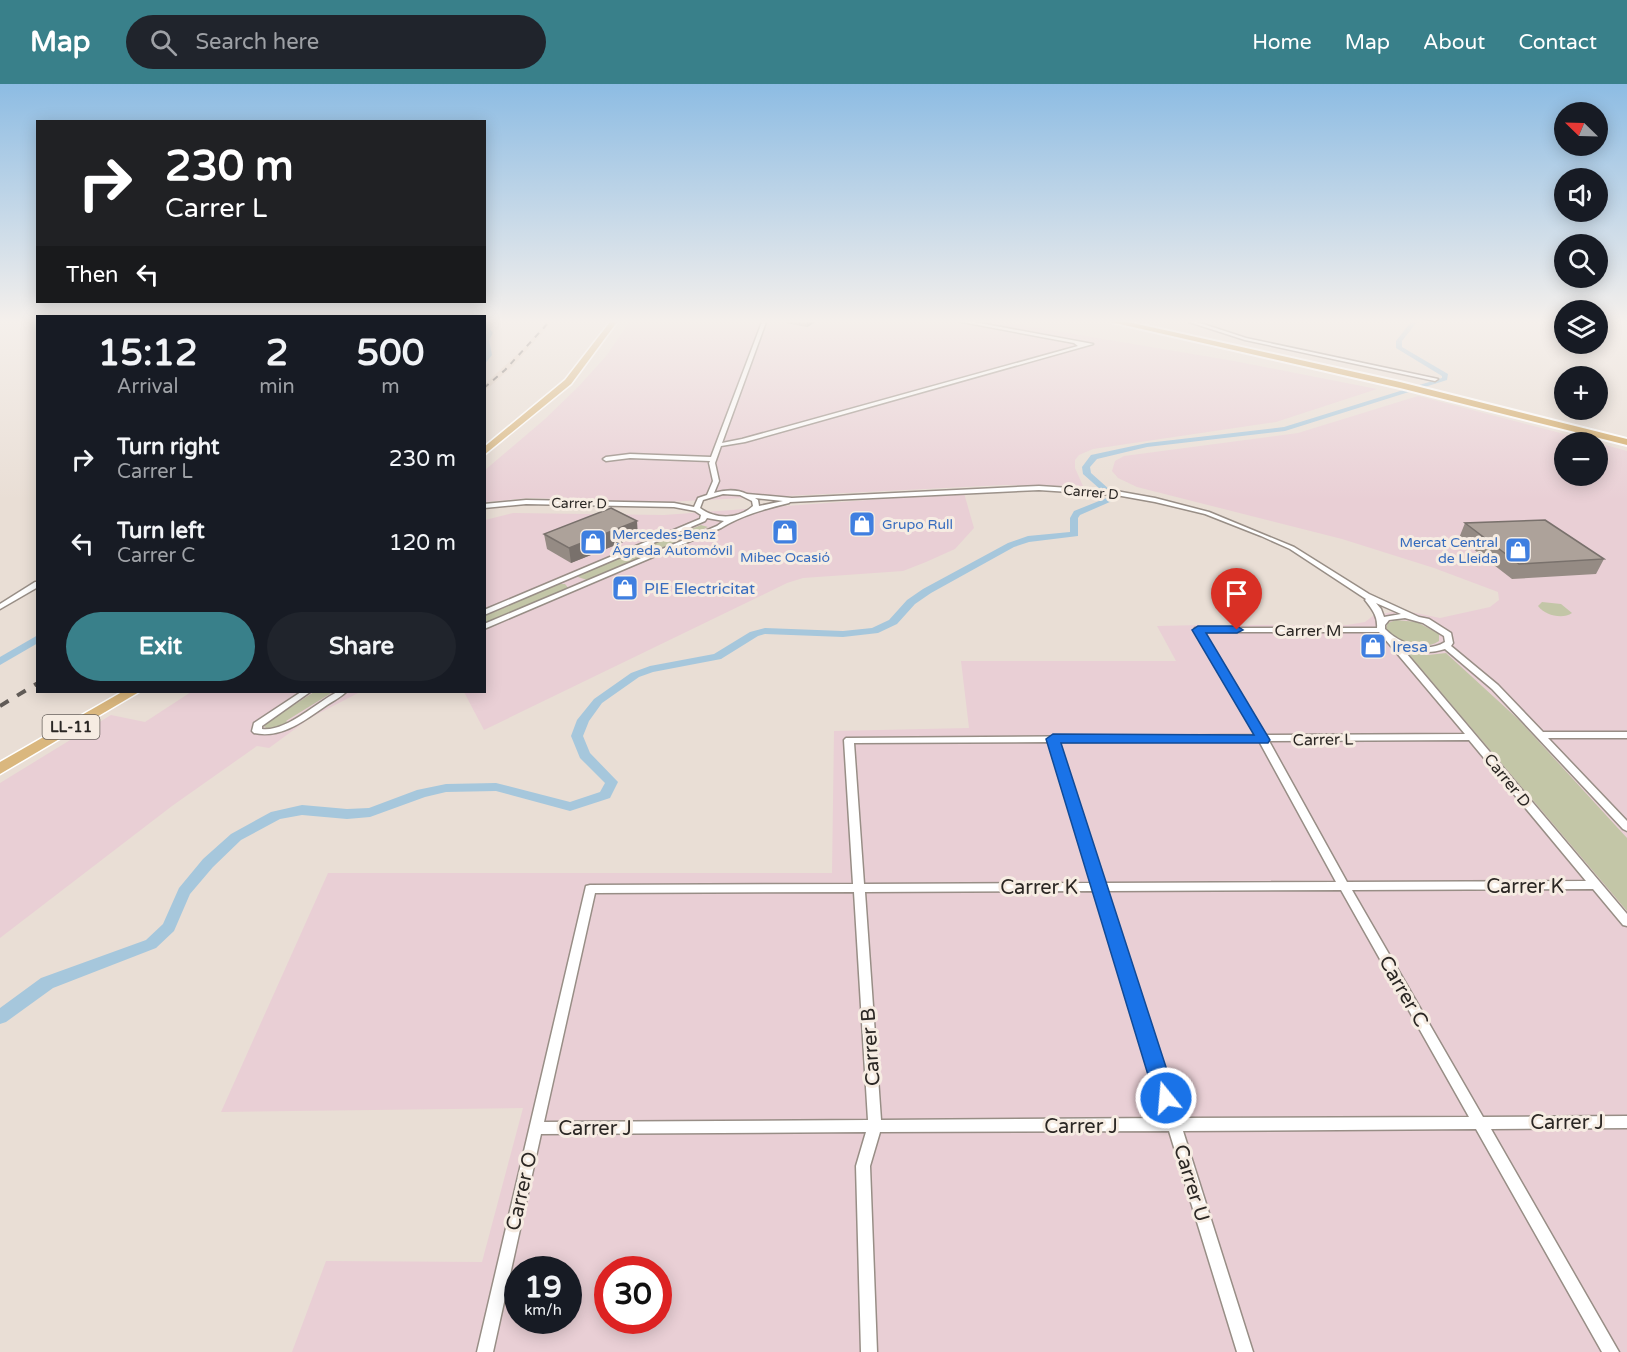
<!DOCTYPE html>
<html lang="en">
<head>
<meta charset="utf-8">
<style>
  :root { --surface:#171b24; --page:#20242c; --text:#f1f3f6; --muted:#9ea1a6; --accent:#39808a }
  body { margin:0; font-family:"Varela Round",sans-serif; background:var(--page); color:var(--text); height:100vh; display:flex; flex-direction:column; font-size:22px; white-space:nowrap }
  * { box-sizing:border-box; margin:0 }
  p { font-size:20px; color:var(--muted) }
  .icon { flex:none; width:33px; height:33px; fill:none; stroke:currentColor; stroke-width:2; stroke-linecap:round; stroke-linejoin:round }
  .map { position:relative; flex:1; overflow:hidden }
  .side { position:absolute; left:36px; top:231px; width:450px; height:378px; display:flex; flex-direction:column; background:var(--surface); border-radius:0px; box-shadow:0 3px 15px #0003 }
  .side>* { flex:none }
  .top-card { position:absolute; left:36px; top:36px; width:450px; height:183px; border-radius:0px; box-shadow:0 3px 15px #0003; background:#202124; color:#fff; overflow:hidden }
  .needle { width:39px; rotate:293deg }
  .buttons { position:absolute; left:1554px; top:18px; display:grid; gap:12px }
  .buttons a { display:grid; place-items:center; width:54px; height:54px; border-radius:50%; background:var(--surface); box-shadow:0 3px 15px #0003; font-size:30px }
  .speed { position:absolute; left:504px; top:1172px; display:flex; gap:12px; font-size:30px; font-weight:700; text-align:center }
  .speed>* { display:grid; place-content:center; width:78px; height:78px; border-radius:50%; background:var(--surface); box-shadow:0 3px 15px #0003; line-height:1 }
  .speed small { font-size:15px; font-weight:400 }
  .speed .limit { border:9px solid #d22; background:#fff; color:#111 }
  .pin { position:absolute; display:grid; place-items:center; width:51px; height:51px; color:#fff; margin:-62px -26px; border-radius:50% 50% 50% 0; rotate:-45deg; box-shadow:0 0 6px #0007 }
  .pin .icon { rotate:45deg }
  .me { position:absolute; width:66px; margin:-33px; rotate:343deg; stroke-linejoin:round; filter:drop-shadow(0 0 4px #0008) }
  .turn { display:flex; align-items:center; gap:21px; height:126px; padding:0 30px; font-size:27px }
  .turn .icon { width:78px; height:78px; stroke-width:2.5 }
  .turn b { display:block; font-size:42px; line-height:51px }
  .then { display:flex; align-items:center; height:57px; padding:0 30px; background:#0003; gap:12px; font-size:22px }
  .eta { display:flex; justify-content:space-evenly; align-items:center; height:102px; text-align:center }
  .eta b { font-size:36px; font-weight:700; line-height:42px }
  .action { display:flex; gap:12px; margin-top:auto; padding:12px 30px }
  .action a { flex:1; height:69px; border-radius:36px; background:var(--accent); color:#fff; font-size:24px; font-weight:700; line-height:69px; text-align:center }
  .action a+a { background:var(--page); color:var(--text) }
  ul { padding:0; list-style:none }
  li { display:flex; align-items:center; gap:18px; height:84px; padding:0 30px }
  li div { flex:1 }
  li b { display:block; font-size:22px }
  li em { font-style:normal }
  header { display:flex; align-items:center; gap:36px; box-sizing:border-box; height:84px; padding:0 30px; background:var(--accent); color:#fff }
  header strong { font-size:28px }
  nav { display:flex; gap:33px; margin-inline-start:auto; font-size:21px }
  .search { width:420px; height:54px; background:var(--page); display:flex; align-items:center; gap:15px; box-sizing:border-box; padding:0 21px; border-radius:33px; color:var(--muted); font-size:22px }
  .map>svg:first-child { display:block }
  .built { fill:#e4d3c5 }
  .industrial { fill:#e9cfd5; fill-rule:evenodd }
  .green { fill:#c3c6a7 }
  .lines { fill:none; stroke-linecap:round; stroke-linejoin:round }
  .canal { fill:#a6c7dc; fill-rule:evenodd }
  .minor-casing { stroke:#988e86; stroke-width:3 }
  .trunk-casing { stroke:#fff; stroke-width:3 }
  .motorway-casing { stroke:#fff; stroke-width:4 }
  .minor { fill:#fff; fill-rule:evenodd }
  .trunk { fill:#dab77e; fill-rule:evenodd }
  .motorway { fill:#d0a55d; fill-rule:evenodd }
  .rail-far1 { stroke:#615b57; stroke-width:2; stroke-dasharray:6 6; stroke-linecap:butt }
  .rail { stroke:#615b57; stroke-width:4; stroke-dasharray:10 10; stroke-linecap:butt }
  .wall { fill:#958b84 }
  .shaded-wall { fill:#79716c }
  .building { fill:#ada29a; stroke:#79716c; stroke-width:1.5 }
  .route { fill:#1a73e8; stroke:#114b97; stroke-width:1.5 }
  .labels { text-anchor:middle; stroke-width:6; stroke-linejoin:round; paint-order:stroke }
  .far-street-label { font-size:14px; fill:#2b2724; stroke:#f6ece2 }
  .far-shop-label { font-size:14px; fill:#366cbe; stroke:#f6ece2; text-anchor:start }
  .shield { fill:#f6ece2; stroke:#68625d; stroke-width:1.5 }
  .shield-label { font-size:15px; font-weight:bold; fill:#2b2724 }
  .shop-label { font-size:16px; fill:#366cbe; stroke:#f6ece2; text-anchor:start }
  .street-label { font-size:16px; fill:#2b2724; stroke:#f6ece2 }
  .near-street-label { font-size:20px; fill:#2b2724; stroke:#f6ece2 }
</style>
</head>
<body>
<header>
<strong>Map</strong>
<div class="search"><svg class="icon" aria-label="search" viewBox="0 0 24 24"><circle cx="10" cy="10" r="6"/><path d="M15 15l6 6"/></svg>Search here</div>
<nav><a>Home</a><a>Map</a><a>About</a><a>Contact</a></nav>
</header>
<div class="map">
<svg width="1627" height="1268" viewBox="0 0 1627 1268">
  <rect width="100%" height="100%" fill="#e9ded5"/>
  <path class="built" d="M546,238H552L513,282L485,307V300L525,263Z"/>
  <g class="industrial">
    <path d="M629,238H1002L1234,277L1377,305L1276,338L1093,365L1079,371L1075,376V384L1083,402L1004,401L666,418L530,414L485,418V386L545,335L579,302L607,271Z"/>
    <path d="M1418,312L1595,358H1564V392H1598V359L1627,367V1268H292L326,1177L482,1178L523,1024L221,1028L328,789H832L834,647L969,644L961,577H1176L1157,542L1203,541L1216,546L1242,541H1347L1365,538L1373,532L1401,526L1440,534L1490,523L1499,516L1498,508L1434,484L1342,455L1137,403L1118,394L1112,387L1115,377L1124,372L1298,349ZM518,1185H568V1236H518ZM608,1185H658V1236H608Z"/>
    <path d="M964,409L974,444L955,465L926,478L903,487L803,494L787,499L484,646L464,608H484L485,436L513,429L664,431Z"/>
    <path d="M191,608H360L310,634L269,664L257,662L172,722L0,854V699L111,631L145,638Z"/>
  </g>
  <g class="green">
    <path d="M701,441L708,443L590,497L578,493L582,489Z"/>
    <path d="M557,500H565L569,505L485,540V532Z"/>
    <path d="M1542,518L1561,520L1572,529C1562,536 1545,531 1538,522Z"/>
    <path d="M1396,536L1417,538L1439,550V557C1424,568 1394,560 1386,544L1388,539Z"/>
    <path d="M1406,567L1428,571L1446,569L1519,636L1627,754V827Z"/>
    <path d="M314,608H333L286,637L289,639C282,644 271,647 264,643L270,633L274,634Z"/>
  </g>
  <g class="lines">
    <g class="canal">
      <path d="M484,238H490L488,243L493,249L489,256L492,271L484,281V253L487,249L484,246Z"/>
      <path d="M1411,238H1417L1402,257V263L1448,290L1447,296L1285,347L1147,363L1097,375L1090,383L1091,389L1119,414L1080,431L1078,434V452L1029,458L1014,463L931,509L915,520L897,540L878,549L843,553L765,550L758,552L721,575L653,588L639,593L602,619L589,637L583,652L590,669L618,698L610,714L570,727L496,707L446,708L425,713L370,733L347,735L302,731L280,735L241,756L213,783L190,810L174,847L156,864L53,904L6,938L0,940V924L41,894L146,856L163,840L179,804L203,775L231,750L271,728L302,721L347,725L369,724L417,706L446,700L496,699L570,718L600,708L605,699L580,674L571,652L577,636L594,615L631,589L650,582L714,570L750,548L765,544L843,547L872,544L889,536L907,516L923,505L1008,459L1028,452L1070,448V434L1074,427L1109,413L1083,390L1082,383L1091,371L1147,359L1284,343L1442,294V292L1396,264V257Z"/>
      <path d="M38,551V559L0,581V573Z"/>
    </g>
    <defs>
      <g id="minor">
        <path d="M762,238H766L722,359L742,355L1078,262L1074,259L962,238H974L1093,260L745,358L721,362L715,379L719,397L714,409C724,406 737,405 747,410L792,414L1039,402L1116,407L1155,414L1209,428L1294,463L1369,510L1419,533L1429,535L1451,549L1453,559L1451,562L1498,601L1543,648H1627V654H1548L1627,737V747L1623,745L1492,605L1445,565C1429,570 1417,568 1401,563L1627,830V842L1623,841L1593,805L1352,806L1483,1033L1627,1032V1044L1491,1045L1619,1268H1602L1476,1045L1183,1047L1253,1268H1237L1169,1047L880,1048L870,1082L877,1268H861L856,1082L866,1048L541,1050L493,1268H477L586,802L590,801L853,800L844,656L846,654L1256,651L1194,546L1195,544H1377C1378,532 1372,525 1365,516L1366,515L1290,465L1261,452L1205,430L1155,418L1116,411L1039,406L790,418L789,419C765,425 742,431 721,444L484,545V540L717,442L724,437L707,434L705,437L484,531V526L700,435L701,431L695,427L674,423L526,420L484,424V420L526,416L674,419L694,423L698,414L707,411L713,397L709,379L710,377L630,374L606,377L603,375L606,373L630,370L711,373ZM723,410L740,411L752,417L753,422C739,435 716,436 700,424L703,416ZM755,414L783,417L759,422L758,416ZM1376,519L1401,530L1384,533L1381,525ZM1405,534L1423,539L1444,552L1445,558C1426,570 1400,560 1385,545V541L1389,536ZM1203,548H1379L1465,650L1265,651ZM1469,656L1586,797L1347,798L1269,657ZM1259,657L1336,798L1104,799L1059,658ZM1049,658L1093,799L864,800L854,659ZM1341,806L1469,1033L1179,1034L1106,807ZM1095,807L1165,1034L881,1036L865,808ZM854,808L868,1036L544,1038L595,809Z"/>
        <path d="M1189,238H1197L1246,254L1438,295L1435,297L1245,256Z"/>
        <path d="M35,498H38V503L0,525V520Z"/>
        <path d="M301,608H310L262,642V645C286,648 316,619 337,608H346C341,613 333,617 327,621C305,636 282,655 254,649L252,647L254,639Z"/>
      </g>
      <g id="trunk">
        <path d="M610,238H617L571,300L484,371V363L565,296Z"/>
        <path d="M122,608H139L0,690V678Z"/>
      </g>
      <path id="motorway" d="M1111,238H1128L1400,298L1627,355V361L1400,304Z"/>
    </defs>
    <use href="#minor" class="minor-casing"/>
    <use href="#trunk" class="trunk-casing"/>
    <use href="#motorway" class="motorway-casing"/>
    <use href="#minor" class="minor"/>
    <use href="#trunk" class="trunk"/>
    <use href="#motorway" class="motorway"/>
    <path class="rail-far1" d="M484,304L505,286L549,238"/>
    <path class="rail" d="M0,622L38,599"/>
  </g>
  <g class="wall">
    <path d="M786,238H816L807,243L786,239Z"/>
    <path d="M1465,439L1604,475L1596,490L1512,495L1459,454Z"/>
    <path d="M544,450L638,452L571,479L547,465Z"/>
  </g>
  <g class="shaded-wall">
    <path d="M807,238H816L807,243Z"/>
    <path d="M637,437L638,452L571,479L569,464Z"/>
  </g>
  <g class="building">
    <path d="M611,424L637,437L569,464L544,450Z"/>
    <path d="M1545,436L1604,475L1519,480L1465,439Z"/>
  </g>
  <linearGradient id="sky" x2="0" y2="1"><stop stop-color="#8dbce3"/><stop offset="0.57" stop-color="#f5f0ec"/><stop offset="1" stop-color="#f5f0ec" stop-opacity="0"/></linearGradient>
  <rect width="1627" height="416" fill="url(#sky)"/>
  <path class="route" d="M1198,542H1237L1243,546L1237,549H1206L1270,656L1268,659H1061L1176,1014L1173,1020L1166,1023L1158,1020L1155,1014L1046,655L1053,650L1254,651L1192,546Z"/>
  <defs>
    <symbol id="shop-square" viewBox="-11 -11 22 22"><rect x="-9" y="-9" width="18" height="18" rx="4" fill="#3f7fe0" stroke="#f6ece2"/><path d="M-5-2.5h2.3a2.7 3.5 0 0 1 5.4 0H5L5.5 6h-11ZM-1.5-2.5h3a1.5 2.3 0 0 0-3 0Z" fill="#fff"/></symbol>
  </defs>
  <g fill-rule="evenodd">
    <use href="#shop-square" x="847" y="425" width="30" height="30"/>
    <use href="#shop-square" x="770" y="433" width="30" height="30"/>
    <use href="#shop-square" x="578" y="443" width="30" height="30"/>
    <use href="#shop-square" x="1503" y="451" width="30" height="30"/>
    <use href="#shop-square" x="610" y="489" width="30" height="30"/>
    <use href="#shop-square" x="1358" y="547" width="30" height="30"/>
  </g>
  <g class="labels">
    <g class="far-street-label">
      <text transform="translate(1091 408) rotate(5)" y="5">Carrer D</text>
      <text transform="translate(579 419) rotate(1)" y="5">Carrer D</text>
    </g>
    <g class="far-shop-label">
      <text x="882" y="445">Grupo Rull</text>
      <text x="612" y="455">Mercedes-Benz<tspan x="612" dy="16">Ágreda Automóvil</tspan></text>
      <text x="1498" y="463" text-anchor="end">Mercat Central<tspan x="1498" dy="16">de Lleida</tspan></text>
      <text x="785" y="478" text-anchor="middle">Mibec Ocasió</text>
    </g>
    <rect class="shield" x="42.5" y="631" width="57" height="24" rx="4.5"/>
    <g class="shield-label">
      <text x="71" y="648">LL-11</text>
    </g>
    <g class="shop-label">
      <text x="644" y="510">PIE Electricitat</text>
      <text x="1392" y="568">Iresa</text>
    </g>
    <g class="street-label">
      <text x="1308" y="552">Carrer M</text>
      <text transform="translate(1323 655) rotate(-1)" y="6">Carrer L</text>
      <text transform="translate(1508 696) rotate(51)" y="6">Carrer D</text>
    </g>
    <g class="near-street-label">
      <text x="1525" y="809">Carrer K</text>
      <text x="1039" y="810">Carrer K</text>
      <text transform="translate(1404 907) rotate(60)" y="7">Carrer C</text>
      <text transform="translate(870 963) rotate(-94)" y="7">Carrer B</text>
      <text x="1567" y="1045">Carrer J</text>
      <text x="1081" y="1049">Carrer J</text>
      <text x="595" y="1051">Carrer J</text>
      <text transform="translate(1192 1099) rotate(73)" y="7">Carrer U</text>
      <text transform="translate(521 1107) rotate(-77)" y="7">Carrer O</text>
    </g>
  </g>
</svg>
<div class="buttons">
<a><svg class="needle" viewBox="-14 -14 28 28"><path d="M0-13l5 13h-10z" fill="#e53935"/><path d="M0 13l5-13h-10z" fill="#9ea1a6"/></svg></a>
<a><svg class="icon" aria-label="sound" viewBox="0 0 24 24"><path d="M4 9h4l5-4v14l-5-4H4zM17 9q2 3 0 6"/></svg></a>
<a><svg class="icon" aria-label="search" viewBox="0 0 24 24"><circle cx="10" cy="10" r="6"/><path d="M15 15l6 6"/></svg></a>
<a><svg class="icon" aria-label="layers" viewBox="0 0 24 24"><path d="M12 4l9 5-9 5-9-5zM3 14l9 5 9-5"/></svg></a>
<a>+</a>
<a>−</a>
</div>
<div class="speed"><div>19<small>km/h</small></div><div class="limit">30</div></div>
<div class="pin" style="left:1237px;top:546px;background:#d93025"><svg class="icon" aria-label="arrive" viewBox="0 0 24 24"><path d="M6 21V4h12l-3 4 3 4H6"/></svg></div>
<svg class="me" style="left:1166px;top:1014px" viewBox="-20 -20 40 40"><circle r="17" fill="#1a73e8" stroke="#fff" stroke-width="3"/><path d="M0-11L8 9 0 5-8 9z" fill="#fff"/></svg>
<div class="top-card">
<div class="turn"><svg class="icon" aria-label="right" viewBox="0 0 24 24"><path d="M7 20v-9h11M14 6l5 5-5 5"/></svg><div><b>230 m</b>Carrer L</div></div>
<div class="then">Then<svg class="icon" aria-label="left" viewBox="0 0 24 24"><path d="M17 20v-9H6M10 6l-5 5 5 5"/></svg></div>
</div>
<section class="side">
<div class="eta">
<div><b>15:12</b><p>Arrival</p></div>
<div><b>2</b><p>min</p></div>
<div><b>500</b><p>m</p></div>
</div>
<ul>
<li><svg class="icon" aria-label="right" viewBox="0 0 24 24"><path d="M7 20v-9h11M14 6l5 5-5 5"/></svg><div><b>Turn right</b><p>Carrer L</p></div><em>230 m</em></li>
<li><svg class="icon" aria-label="left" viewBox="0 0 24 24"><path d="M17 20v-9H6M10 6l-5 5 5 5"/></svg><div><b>Turn left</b><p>Carrer C</p></div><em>120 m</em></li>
</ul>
<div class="action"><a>Exit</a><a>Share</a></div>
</section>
</div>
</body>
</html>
